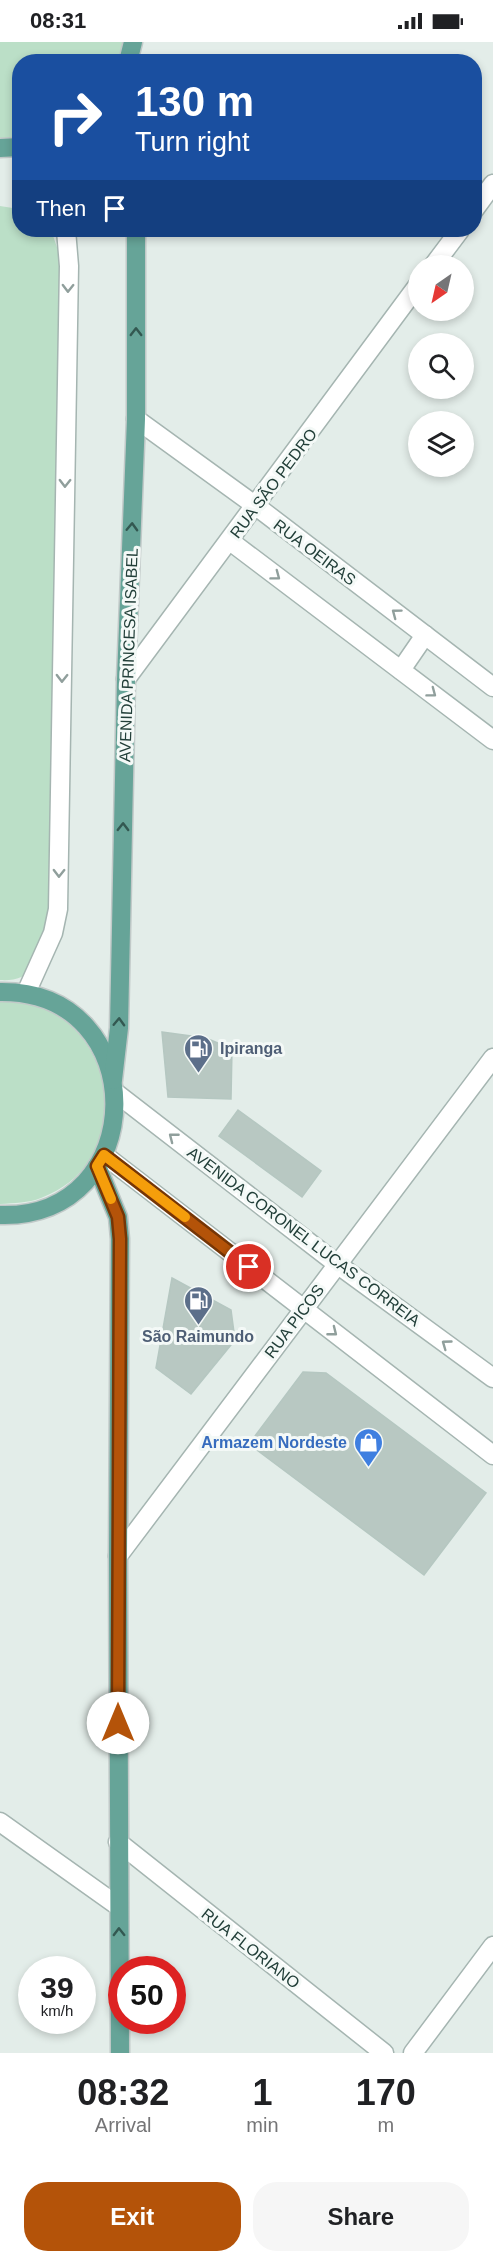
<!DOCTYPE html>
<html lang="en">
<head>
<meta charset="utf-8">
<style>
  :root { --surface:#fff; --page:#f6f6f6; --text:#202124; --muted:#757577; --accent:#b45309 }
  body { margin:0; font-family:Helvetica,sans-serif; background:var(--page); color:var(--text); height:100vh; display:flex; flex-direction:column; font-size:22px; white-space:nowrap }
  * { box-sizing:border-box; margin:0 }
  p { font-size:20px; color:var(--muted) }
  .icon { flex:none; width:33px; height:33px; fill:none; stroke:currentColor; stroke-width:2; stroke-linecap:round; stroke-linejoin:round }
  .map { position:relative; height:2011px; overflow:hidden }
  .panel { display:flex; flex-direction:column; background:var(--surface); flex:1 }
  .panel>* { flex:none }
  .banner { position:absolute; left:12px; top:12px; width:470px; height:183px; border-radius:24px; box-shadow:0 3px 9px #0003; background:#1a4fa0; color:#fff; overflow:hidden }
  .needle { width:39px; rotate:214deg }
  .controls { position:absolute; left:408px; top:213px; display:grid; gap:12px }
  .controls a { display:grid; place-items:center; width:66px; height:66px; border-radius:50%; background:var(--surface); box-shadow:0 3px 9px #0003; font-size:30px }
  .speed { position:absolute; left:18px; top:1914px; display:flex; gap:12px; font-size:30px; font-weight:700; text-align:center }
  .speed>* { display:grid; place-content:center; width:78px; height:78px; border-radius:50%; background:var(--surface); box-shadow:0 3px 9px #0003; line-height:1 }
  .speed small { font-size:15px; font-weight:400 }
  .speed .limit { border:9px solid #d22; background:#fff; color:#111 }
  .pin { position:absolute; display:grid; place-items:center; width:51px; height:51px; color:#fff; margin:-26px; border:3px solid #fff; border-radius:50%; box-shadow:0 2px 6px #0007 }
  .me { position:absolute; width:66px; margin:-33px; rotate:0deg; stroke-linejoin:round; filter:drop-shadow(0 0 4px #0008) }
  .turn { display:flex; align-items:center; gap:21px; height:126px; padding:0 24px; font-size:27px }
  .turn .icon { width:78px; height:78px; stroke-width:2.5 }
  .turn b { display:block; font-size:42px; line-height:51px }
  .then { display:flex; align-items:center; height:57px; padding:0 24px; background:#0003; gap:12px; font-size:22px }
  .eta { display:flex; justify-content:space-evenly; align-items:center; height:102px; text-align:center }
  .eta b { font-size:36px; font-weight:600; line-height:42px }
  .cta { display:flex; gap:12px; margin-top:auto; padding:12px 24px }
  .cta a { flex:1; height:69px; border-radius:24px; background:var(--accent); color:#fff; font-size:24px; font-weight:600; line-height:69px; text-align:center }
  .cta a+a { background:var(--page); color:var(--text) }
  .status { display:flex; justify-content:space-between; align-items:center; height:42px; padding:0 30px; background:var(--surface); direction:ltr }
  .status svg { height:16px; fill:currentColor }
  .map>svg:first-child { display:block }
  .green { fill:#bbdfc7 }
  .building { fill:#b8c8c2; stroke:#b5c7c1; stroke-width:1.5 }
  .lines { fill:none; stroke-linecap:round; stroke-linejoin:round }
  .minor-casing { stroke:#a5b5b1; stroke-width:21 }
  .major-casing { stroke:#c1c9c8; stroke-width:21 }
  .minor { stroke:#fff; stroke-width:18 }
  .major { stroke:#66a498; stroke-width:18 }
  .oneway { stroke:#909f9c }
  .oneway2 { stroke:#335851 }
  .route-casing { stroke:#753606; stroke-width:15 }
  .route { stroke:#b45309; stroke-width:10 }
  .slow { stroke:#f59e0b; stroke-width:10 }
  .labels { text-anchor:middle; stroke-width:6; stroke-linejoin:round; paint-order:stroke }
  .street-label { font-size:16px; fill:#223f39; stroke:#f4f9f7 }
  .service-label { font-size:16px; font-weight:bold; fill:#4e5e75; stroke:#f4f9f7; text-anchor:start }
  .shop-label { font-size:16px; font-weight:bold; fill:#366cbe; stroke:#f4f9f7; text-anchor:end }
</style>
</head>
<body>
<div class="status"><b>08:31</b><svg viewBox="0 0 49 12"><path d="M0 12V9h3v3zM5 12V6h3v6zM10 12V3h3v9zM15 12V0h3v12zM26 1h20v11H26zM47 4h2v5h-2z"/></svg></div>
<div class="map">
<svg width="493" height="2011" viewBox="0 0 493 2011">
  <rect width="100%" height="100%" fill="#e3ede9"/>
  <g class="green">
    <path d="M0,0H129L123,19L20,20L19,99L0,100Z"/>
    <path d="M0,164L19,167L20,188H51L60,214L52,901C38,923 29,940 0,938Z"/>
    <path d="M0,960C114,954 147,1117 41,1156C28,1161 14,1161 0,1162Z"/>
  </g>
  <g class="building">
    <path d="M162,990L206,996L232,1007L231,1057L168,1055Z"/>
    <path d="M238,1068L321,1129L302,1155L219,1094Z"/>
    <path d="M172,1236L231,1268L235,1298L191,1352L156,1326Z"/>
    <path d="M303,1330L326,1331L486,1451L424,1533L249,1402Z"/>
  </g>
  <g class="lines">
    <defs>
      <g id="minor">
        <path d="M474,168L493,142"/>
        <path d="M433,224L460,188"/>
        <path d="M136,377L256,464L493,645"/>
        <path d="M230,499L493,698"/>
        <path d="M401,628L425,593"/>
        <path d="M126,637L418,243"/>
        <path d="M26,951L53,891L58,867L69,224L66,188"/>
        <path d="M116,1051L337,1222L493,1336"/>
        <path d="M104,1113L493,1413"/>
        <path d="M118,1514L493,1016"/>
        <path d="M0,1780L118,1864"/>
        <path d="M118,1800L384,2011"/>
        <path d="M413,2011L493,1904"/>
      </g>
      <g id="major">
        <path d="M128,20L133,0"/>
        <path d="M0,106L20,105"/>
        <path d="M0,950C154,948 151,1178 0,1173"/>
        <path d="M113,1038L119,986L126,637L136,377V188"/>
        <path d="M97,1124L118,1175L120,1197L118,1514L120,2011"/>
      </g>
    </defs>
    <use href="#minor" class="minor-casing"/>
    <use href="#major" class="major-casing"/>
    <use href="#minor" class="minor"/>
    <use href="#major" class="major"/>
  </g>
  <defs><path id="oneway-chevron" d="M-2-3.5L2.5 0L-2 3.5" fill="none" stroke-width="1.6" stroke-linecap="round" stroke-linejoin="round" transform="scale(1.5)"/></defs>
  <g class="oneway">
    <use href="#oneway-chevron" transform="translate(68 246) rotate(91)"/>
    <use href="#oneway-chevron" transform="translate(65 441) rotate(91)"/>
    <use href="#oneway-chevron" transform="translate(276 534) rotate(37)"/>
    <use href="#oneway-chevron" transform="translate(396 571) rotate(-143)"/>
    <use href="#oneway-chevron" transform="translate(62 636) rotate(91)"/>
    <use href="#oneway-chevron" transform="translate(432 651) rotate(37)"/>
    <use href="#oneway-chevron" transform="translate(59 831) rotate(91)"/>
    <use href="#oneway-chevron" transform="translate(173 1095) rotate(-142)"/>
    <use href="#oneway-chevron" transform="translate(333 1290) rotate(38)"/>
    <use href="#oneway-chevron" transform="translate(446 1302) rotate(-144)"/>
  </g>
  <g class="oneway2">
    <use href="#oneway-chevron" transform="translate(136 290) rotate(-90)"/>
    <use href="#oneway-chevron" transform="translate(132 485) rotate(-88)"/>
    <use href="#oneway-chevron" transform="translate(123 785) rotate(-89)"/>
    <use href="#oneway-chevron" transform="translate(119 980) rotate(-88)"/>
    <use href="#oneway-chevron" transform="translate(119 1890) rotate(-91)"/>
  </g>
  <g class="lines">
    <defs>
      <path id="route" d="M118,1681L120,1197L118,1175L97,1124L104,1113L249,1225"/>
    </defs>
    <use href="#route" class="route-casing"/>
    <use href="#route" class="route"/>
    <path class="slow" d="M111,1157L97,1124L104,1113L185,1175"/>
  </g>
  <defs>
    <symbol id="fuel-pin" viewBox="-11 -11 22 30"><path d="M0 17L-7.5 6A9.5 9.5 0 1 1 7.5 6Z" fill="#5c6f8a" stroke="#f4f9f7"/><path d="M-5.5-6h7V0h2V4h1.3V-2.5L3-4.5l.8-.8L6-3V5H2.5V1h-1V6h-7ZM-4.2-4.7v3.2H.2V-4.7Z" fill="#fff"/></symbol>
    <symbol id="shop-pin" viewBox="-11 -11 22 30"><path d="M0 17L-7.5 6A9.5 9.5 0 1 1 7.5 6Z" fill="#3f7fe0" stroke="#f4f9f7"/><path d="M-5-2.5h2.3a2.7 3.5 0 0 1 5.4 0H5L5.5 6h-11ZM-1.5-2.5h3a1.5 2.3 0 0 0-3 0Z" fill="#fff"/></symbol>
  </defs>
  <g fill-rule="evenodd">
    <use href="#fuel-pin" x="182" y="990" width="33" height="45"/>
    <use href="#fuel-pin" x="182" y="1242" width="33" height="45"/>
    <use href="#shop-pin" x="352" y="1384" width="33" height="45"/>
  </g>
  <g class="labels">
    <g class="street-label">
      <text transform="translate(273 441) rotate(-53)" y="6">RUA SÃO PEDRO</text>
      <text transform="translate(315 510) rotate(37)" y="6">RUA OEIRAS</text>
      <text transform="translate(128 613) rotate(-88)" y="6">AVENIDA PRINCESA ISABEL</text>
      <text transform="translate(304 1194) rotate(37)" y="6">AVENIDA CORONEL LUCAS CORREIA</text>
      <text transform="translate(294 1279) rotate(-53)" y="6">RUA PICOS</text>
      <text transform="translate(251 1906) rotate(38)" y="6">RUA FLORIANO</text>
    </g>
    <g class="service-label">
      <text x="220" y="1012">Ipiranga</text>
      <text x="198" y="1300" text-anchor="middle">São Raimundo</text>
    </g>
    <g class="shop-label">
      <text x="347" y="1406">Armazem Nordeste</text>
    </g>
  </g>
</svg>
<div class="controls">
<a><svg class="needle" viewBox="-14 -14 28 28"><path d="M0-13l5 13h-10z" fill="#e53935"/><path d="M0 13l5-13h-10z" fill="#757577"/></svg></a>
<a><svg class="icon" aria-label="search" viewBox="0 0 24 24"><circle cx="10" cy="10" r="6"/><path d="M15 15l6 6"/></svg></a>
<a><svg class="icon" aria-label="layers" viewBox="0 0 24 24"><path d="M12 4l9 5-9 5-9-5zM3 14l9 5 9-5"/></svg></a>
</div>
<div class="speed"><div>39<small>km/h</small></div><div class="limit">50</div></div>
<div class="pin" style="left:249px;top:1225px;background:#d93025"><svg class="icon" aria-label="arrive" viewBox="0 0 24 24"><path d="M6 21V4h12l-3 4 3 4H6"/></svg></div>
<svg class="me" style="left:118px;top:1681px" viewBox="-20 -20 40 40"><circle r="19" fill="#fff"/><path d="M0-13L10 11 0 6-10 11z" fill="#b45309"/></svg>
<div class="banner">
<div class="turn"><svg class="icon" aria-label="right" viewBox="0 0 24 24"><path d="M7 20v-9h11M14 6l5 5-5 5"/></svg><div><b>130 m</b>Turn right</div></div>
<div class="then">Then<svg class="icon" aria-label="arrive" viewBox="0 0 24 24"><path d="M6 21V4h12l-3 4 3 4H6"/></svg></div>
</div>
</div>
<section class="panel">
<div class="eta">
<div><b>08:32</b><p>Arrival</p></div>
<div><b>1</b><p>min</p></div>
<div><b>170</b><p>m</p></div>
</div>
<div class="cta"><a>Exit</a><a>Share</a></div>
</section>
</body>
</html>
